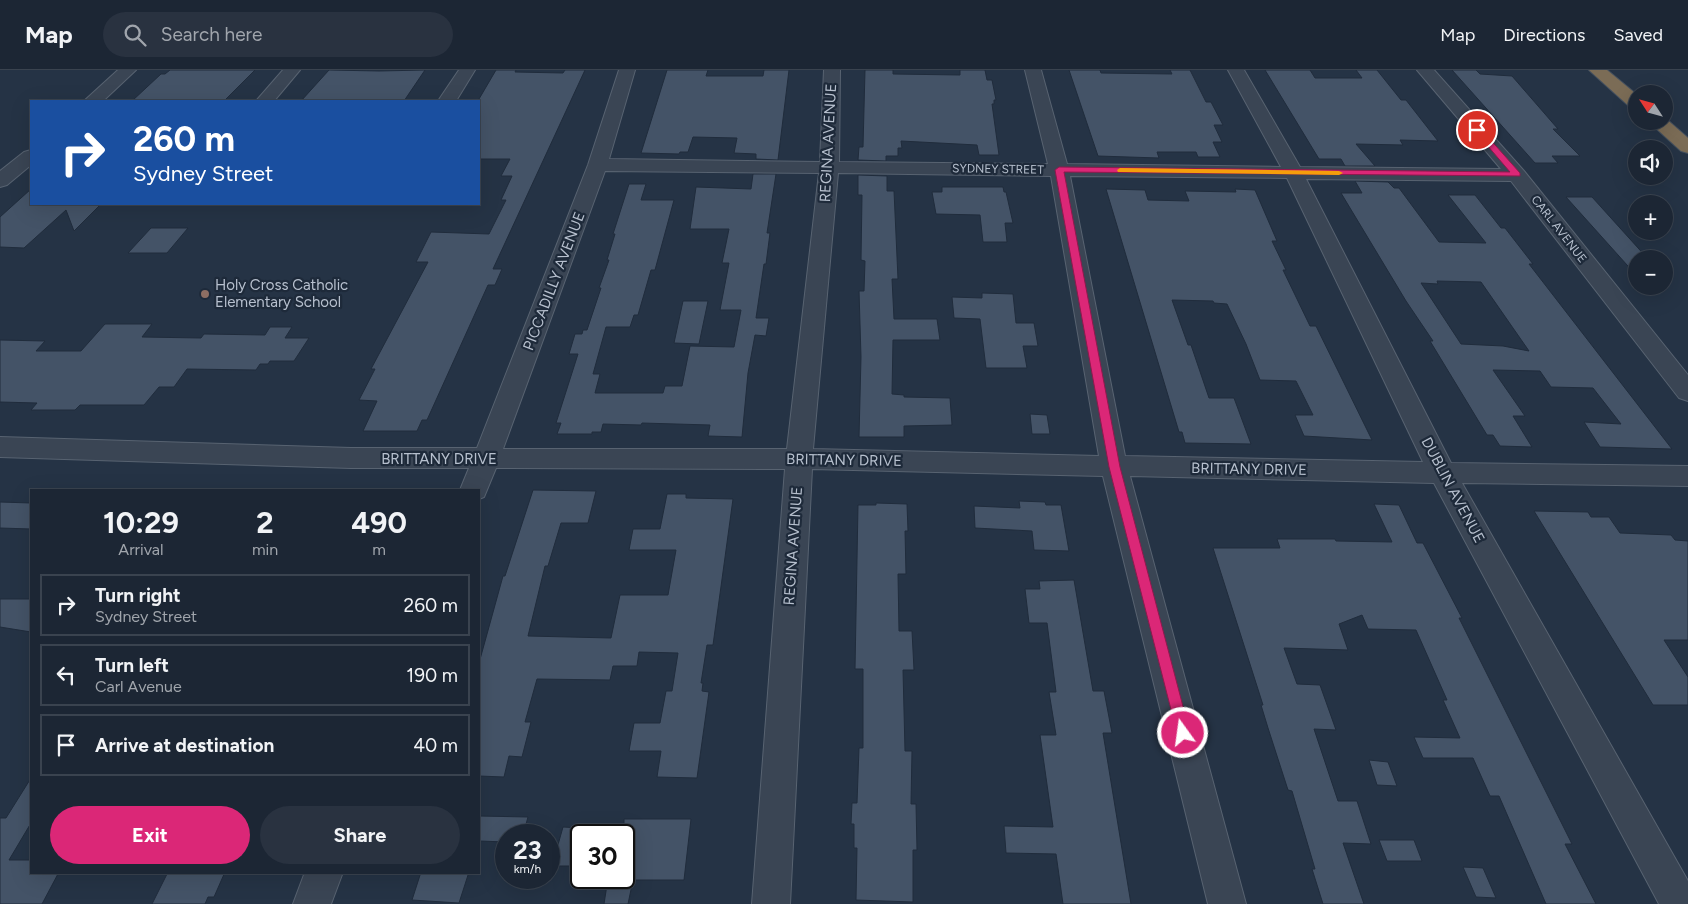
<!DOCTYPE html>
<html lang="en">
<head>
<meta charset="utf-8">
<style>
  :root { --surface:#1c2634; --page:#293240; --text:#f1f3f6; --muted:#a0a5ac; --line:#3a434f; --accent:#db2777 }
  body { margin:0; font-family:Figtree,sans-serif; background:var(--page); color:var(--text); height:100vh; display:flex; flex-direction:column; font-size:19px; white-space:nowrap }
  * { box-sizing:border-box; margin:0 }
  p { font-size:16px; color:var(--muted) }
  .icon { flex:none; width:28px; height:28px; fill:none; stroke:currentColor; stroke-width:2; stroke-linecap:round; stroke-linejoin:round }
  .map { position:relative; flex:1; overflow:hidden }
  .drawer { position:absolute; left:30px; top:419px; width:450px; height:385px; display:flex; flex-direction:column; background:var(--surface); border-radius:0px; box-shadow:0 5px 20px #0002,0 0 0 1px var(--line) }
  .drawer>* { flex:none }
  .guide { position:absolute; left:30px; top:30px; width:450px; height:105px; border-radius:0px; box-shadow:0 5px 20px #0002,0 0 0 1px var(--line); background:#1a4fa0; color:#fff; overflow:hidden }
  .needle { width:32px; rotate:306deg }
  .fabs { position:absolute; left:1628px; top:15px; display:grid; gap:10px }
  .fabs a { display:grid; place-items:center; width:45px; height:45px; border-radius:50%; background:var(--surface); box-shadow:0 5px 20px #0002,0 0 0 1px var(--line); font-size:25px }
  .speed { position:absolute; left:495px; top:754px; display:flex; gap:10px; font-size:25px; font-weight:700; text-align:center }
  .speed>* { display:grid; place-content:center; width:65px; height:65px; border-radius:50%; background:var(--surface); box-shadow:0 5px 20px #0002,0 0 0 1px var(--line); line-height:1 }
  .speed small { font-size:12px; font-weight:400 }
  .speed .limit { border:2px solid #111; border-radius:8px; background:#fff; color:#111 }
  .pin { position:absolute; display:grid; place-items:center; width:42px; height:42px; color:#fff; margin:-21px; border:2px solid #fff; border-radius:50%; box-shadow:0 1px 5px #0007 }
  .me { position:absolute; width:55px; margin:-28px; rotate:346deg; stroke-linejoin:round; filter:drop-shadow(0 0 4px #0008) }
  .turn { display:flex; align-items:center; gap:18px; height:105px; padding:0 20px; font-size:22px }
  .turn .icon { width:65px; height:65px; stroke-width:2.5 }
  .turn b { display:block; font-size:35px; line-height:42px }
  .eta { display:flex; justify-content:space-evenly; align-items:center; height:85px; text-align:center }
  .eta b { font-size:30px; font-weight:700; line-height:35px }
  .button { display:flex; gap:10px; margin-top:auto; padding:10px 20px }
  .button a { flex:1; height:58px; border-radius:30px; background:var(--accent); color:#fff; font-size:20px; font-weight:700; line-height:58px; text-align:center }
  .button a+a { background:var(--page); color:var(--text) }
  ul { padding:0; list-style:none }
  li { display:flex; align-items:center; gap:15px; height:62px; margin:0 10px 8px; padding:0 10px; border:2px solid var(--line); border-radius:0px }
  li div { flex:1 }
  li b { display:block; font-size:19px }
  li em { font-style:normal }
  header { display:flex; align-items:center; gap:30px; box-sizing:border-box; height:70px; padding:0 25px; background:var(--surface); border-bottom:1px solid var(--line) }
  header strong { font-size:24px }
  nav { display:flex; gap:28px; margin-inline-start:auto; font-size:18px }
  .search { width:350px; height:45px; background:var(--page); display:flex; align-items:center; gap:12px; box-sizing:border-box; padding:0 18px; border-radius:28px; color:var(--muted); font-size:19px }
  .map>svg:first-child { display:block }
  .building { fill:#445367; stroke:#202c3c; fill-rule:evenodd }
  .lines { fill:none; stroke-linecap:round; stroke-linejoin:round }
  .minor-casing { stroke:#586371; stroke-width:2 }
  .highway-casing { stroke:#44505f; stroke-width:2 }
  .minor { fill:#3a4554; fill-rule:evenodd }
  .highway { fill:#7b6c56; fill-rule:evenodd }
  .route { fill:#db2777; stroke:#8e194d }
  .slow { fill:#f59e0b }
  .education-dot { fill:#8d6e63; stroke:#1e2a3a; stroke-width:2 }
  .labels { text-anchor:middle; stroke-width:4.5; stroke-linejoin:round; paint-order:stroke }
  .far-street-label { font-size:12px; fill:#b7c0ce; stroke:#1e2a3a }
  .street-label { font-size:15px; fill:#b7c0ce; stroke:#1e2a3a }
  .poi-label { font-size:15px; fill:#b7c0ce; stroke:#1e2a3a; text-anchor:start }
</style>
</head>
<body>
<header>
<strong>Map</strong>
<div class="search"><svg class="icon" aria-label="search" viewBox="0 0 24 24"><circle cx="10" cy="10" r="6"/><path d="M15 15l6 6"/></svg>Search here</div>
<nav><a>Map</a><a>Directions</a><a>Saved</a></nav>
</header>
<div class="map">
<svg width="1688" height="834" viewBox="0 0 1688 834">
  <rect width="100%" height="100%" fill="#253345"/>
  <g class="building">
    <path d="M170,0H255L224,31H132L161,4H165Z"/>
    <path d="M329,0L379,1L425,0L404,31H301Z"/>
    <path d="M496,0H516L515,2L563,3L565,0H585L493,199H502L495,215H488L427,350H422L417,361H363L377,331L359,330L375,299H371L428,192H416L431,162L489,164L506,130H501L512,106H501L510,89H479V29Z"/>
    <path d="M667,0H708L706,6H763L764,0H789L778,90L756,89V84L734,83L737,68L693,67L688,82H680L679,84L641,83Z"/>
    <path d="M865,0H893V4L960,5V0H985L987,10H992L996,30H994V34H992L999,85H979L977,75L901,71L902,78H898V86H886V91L858,90L859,77H863Z"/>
    <path d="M1069,0H1100L1101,3L1172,4L1170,0H1190L1206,32H1211L1223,55H1214L1222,72H1213L1220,87H1198L1196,82H1157L1159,88L1098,86Z"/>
    <path d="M1265,0H1310L1315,8H1362L1356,0H1377L1401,30H1406L1438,71L1400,70L1403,75L1356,74L1375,96H1345L1341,89H1319Z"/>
    <path d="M1452,0H1476L1480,4L1512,6L1558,59H1553L1580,86H1552L1558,93H1535Z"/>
    <path d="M753,104H776L767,163H770L766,194H764L756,248H769L766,266L755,265L748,303L742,367L708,366L710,355L642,353L641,355L603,354L601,362H592V364H557L561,353H556L578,284H569L575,264H582L583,260H587L601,218H599L609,190H607L615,164H613L629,114H646L641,130H674L655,200H651L638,245H634L630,257H606L593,304H600L595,323H663L665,316H682L690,276L734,277L741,240H720L729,193H722L729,159H690L696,117L751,119Z"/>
    <path d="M858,105L887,106V121H894L898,209H892L894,249H937L940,270H893L892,324L904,325V327L950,328L952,355L904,356V367H859L861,287L859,221H864L865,191L861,190L862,125H858Z"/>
    <path d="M1355,111L1388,112L1394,118H1399L1439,172L1486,173L1448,125H1475L1501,158H1505L1533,194H1529L1672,379L1600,377L1584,352L1621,354L1593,318L1551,317L1540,301L1493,300L1525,346H1513L1532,377L1500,376L1493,365H1487L1430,271H1433L1406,231L1341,123H1362ZM1437,211L1481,212L1529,281L1503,276L1461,274L1421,213L1438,214Z"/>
    <path d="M942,117H1003L1004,122H1006L1013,153H1005L1007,172H983L980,145L936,144L932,122H942Z"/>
    <path d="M31,119V134H101L74,161L66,140L24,178L0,177V147Z"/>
    <path d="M1106,119L1145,120L1148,130L1189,131L1185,121L1236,122L1235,119L1255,120L1277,171H1272L1286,200H1283L1310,256H1316L1372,370L1304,366L1295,345H1313L1296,311L1260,310L1246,274L1227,234L1214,233L1213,231L1172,230L1188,275H1191L1209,328H1234L1251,374L1185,373L1182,362H1179Z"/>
    <path d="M1566,127H1592L1648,189H1636V205Z"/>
    <path d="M151,158H188L167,183H128Z"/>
    <path d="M982,223L1013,224L1016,253H1034L1038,276H1023L1027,298H986L980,249L954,248L952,227L982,228Z"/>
    <path d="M683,231H708L699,274L674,273Z"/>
    <path d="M105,254H152L142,267L201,268L204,264L265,265L270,257H292L285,268H309L294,291H270L268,294H260L256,300L187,299L174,317H159L144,335H80L75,340H31L37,333L0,332V270L45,271L36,281H81Z"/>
    <path d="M1030,344L1047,345L1050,364H1032Z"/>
    <path d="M533,420L596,421L588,453H561L548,496H545L528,566L611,568L620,525H668L676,480H629L633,459H660L667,424H686V428L733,429L713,575H707L701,613H703L702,621L709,622L697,708L657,707L661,681H629L634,653H660L666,621H672L678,583L639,582L637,596H613L610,610L537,609L525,652H531L522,687L509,686L504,707L479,706V593L503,506H505Z"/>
    <path d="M1019,431L1045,432L1046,435H1061L1069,481L1034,480L1032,461L975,458L974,436L1020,438Z"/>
    <path d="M0,432L31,433V459L0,458Z"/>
    <path d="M876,433L907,434L908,461H905L906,504H898L899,561H912L914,600H903L905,681H912L911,734H916L917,780H913V832L856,830L857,778H854V754H851L852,733H857L859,678H863V599H855L858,435H876Z"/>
    <path d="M1374,434L1399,435L1417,473H1423L1462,548H1459L1572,774H1565L1596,834H1546L1499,726H1490L1473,688H1423L1414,667L1460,668L1443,630H1447L1416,560L1368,559L1362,545L1339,554L1348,580L1284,578L1297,614L1320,615L1336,660L1314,659L1338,731H1357L1371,774L1343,773L1364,834H1323L1312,799H1315L1292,721L1288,720L1268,658L1261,635H1263L1213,478H1280L1277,469H1335L1336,471L1392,472Z"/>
    <path d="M1534,441L1588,442L1591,447H1609L1620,463L1671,465L1675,470L1688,471V570H1664L1688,607V635H1653Z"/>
    <path d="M1074,510L1093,621H1104L1112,663H1103L1131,834H1063L1056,784L1006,783L1004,756L1053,757L1040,665H1056L1049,622H1056L1047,553H1029L1025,519H1040L1039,511Z"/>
    <path d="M0,529H31V562L0,557Z"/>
    <path d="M1369,690L1388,692L1397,716L1377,715Z"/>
    <path d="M31,708V753L9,790H31V802H59L42,834H0V748H6Z"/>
    <path d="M479,746L528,747L523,765H506V772L479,771Z"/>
    <path d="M624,749H691L684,810H633L628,834H604L608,808H624Z"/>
    <path d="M563,757L581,758V796H552Z"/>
    <path d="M1379,770H1414L1422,791H1387Z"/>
    <path d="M1463,797L1483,798L1496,828L1476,827Z"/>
    <path d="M168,802H225L214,827H208L205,834H152Z"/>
    <path d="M421,802H469L459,833L412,830Z"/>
  </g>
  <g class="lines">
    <defs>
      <g id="minor">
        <path d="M118,0H136L103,31H84Z"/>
        <path d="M283,0H300L274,31H256Z"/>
        <path d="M459,0H475L456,31H438Z"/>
        <path d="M619,0H635L609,89L820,92L824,0H840L839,92L1048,94L1025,0H1041L1067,94L1281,97L1228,0H1244L1300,97L1501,99L1417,0H1434L1524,101L1688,305V331L1679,328L1511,111L1306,109L1451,393L1688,396V416L1462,413L1688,811V834H1659L1434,413L1130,406L1246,834H1208L1103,406L812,399L790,834H752L785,399L496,398L484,427L479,429V420H460L469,398H351L0,387V367L351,378H477L588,95ZM605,101L819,103L787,379H503ZM838,103L1051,106L1099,386L813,379ZM1070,106L1287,108L1423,392L1125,386Z"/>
        <path d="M31,80V95L7,115L0,117V101L24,82Z"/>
        <path d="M305,802H343L331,834H293Z"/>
      </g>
      <g id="highway">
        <path d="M1589,0H1607L1636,24V38L1630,37Z"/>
        <path d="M1664,47L1688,68V83L1681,81L1648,51H1664Z"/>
      </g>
    </defs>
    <use href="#minor" class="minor-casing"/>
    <use href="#highway" class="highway-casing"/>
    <use href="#minor" class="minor"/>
    <use href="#highway" class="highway"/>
  </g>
  <path class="route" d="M1475,58H1480L1520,103V106L1064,102L1120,397L1190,663L1188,667L1183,669L1178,667L1109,397L1055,100L1059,97L1510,102L1475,61Z"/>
  <path class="slow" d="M1120,98L1339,101L1343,103L1339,105L1118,102L1117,100Z"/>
  <circle class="education-dot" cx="205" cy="224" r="5"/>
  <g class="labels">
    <g class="far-street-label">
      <text transform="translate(998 99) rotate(1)" y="4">SYDNEY STREET</text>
      <text transform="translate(1559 159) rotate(52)" y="4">CARL AVENUE</text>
    </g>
    <g class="street-label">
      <text transform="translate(828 73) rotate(-87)" y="5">REGINA AVENUE</text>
      <text transform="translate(554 211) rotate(-69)" y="5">PICCADILLY AVENUE</text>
      <text x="439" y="394">BRITTANY DRIVE</text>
      <text transform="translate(844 390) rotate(1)" y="5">BRITTANY DRIVE</text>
      <text transform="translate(1249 399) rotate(1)" y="5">BRITTANY DRIVE</text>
      <text transform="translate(1453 420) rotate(62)" y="5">DUBLIN AVENUE</text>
      <text transform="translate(793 476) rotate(-86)" y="5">REGINA AVENUE</text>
    </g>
    <g class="poi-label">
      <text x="215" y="220">Holy Cross Catholic<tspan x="215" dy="17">Elementary School</tspan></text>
    </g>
  </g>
</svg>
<div class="fabs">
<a><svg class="needle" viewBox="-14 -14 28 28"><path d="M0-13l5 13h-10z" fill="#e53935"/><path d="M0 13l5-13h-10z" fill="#a0a5ac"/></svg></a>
<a><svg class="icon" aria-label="sound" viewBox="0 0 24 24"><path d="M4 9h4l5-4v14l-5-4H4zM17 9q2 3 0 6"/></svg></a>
<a>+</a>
<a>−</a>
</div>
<div class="speed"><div>23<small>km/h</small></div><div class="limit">30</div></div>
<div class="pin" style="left:1477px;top:60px;background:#d93025"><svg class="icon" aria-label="arrive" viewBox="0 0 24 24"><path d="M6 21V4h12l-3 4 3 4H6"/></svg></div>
<svg class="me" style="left:1183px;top:663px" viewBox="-20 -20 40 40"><circle r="17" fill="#db2777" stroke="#fff" stroke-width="3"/><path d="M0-11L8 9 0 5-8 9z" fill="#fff"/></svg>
<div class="guide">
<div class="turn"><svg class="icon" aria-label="right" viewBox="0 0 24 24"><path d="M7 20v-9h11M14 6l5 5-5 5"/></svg><div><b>260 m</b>Sydney Street</div></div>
</div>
<section class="drawer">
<div class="eta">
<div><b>10:29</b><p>Arrival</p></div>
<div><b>2</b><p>min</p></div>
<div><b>490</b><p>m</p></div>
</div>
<ul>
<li><svg class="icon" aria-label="right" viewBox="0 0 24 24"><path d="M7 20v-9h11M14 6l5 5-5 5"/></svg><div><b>Turn right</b><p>Sydney Street</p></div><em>260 m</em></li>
<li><svg class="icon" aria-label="left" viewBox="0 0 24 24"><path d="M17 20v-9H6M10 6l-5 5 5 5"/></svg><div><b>Turn left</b><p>Carl Avenue</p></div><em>190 m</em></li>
<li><svg class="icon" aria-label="arrive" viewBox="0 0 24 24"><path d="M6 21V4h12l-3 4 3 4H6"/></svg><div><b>Arrive at destination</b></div><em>40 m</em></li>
</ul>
<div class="button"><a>Exit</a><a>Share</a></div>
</section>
</div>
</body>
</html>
